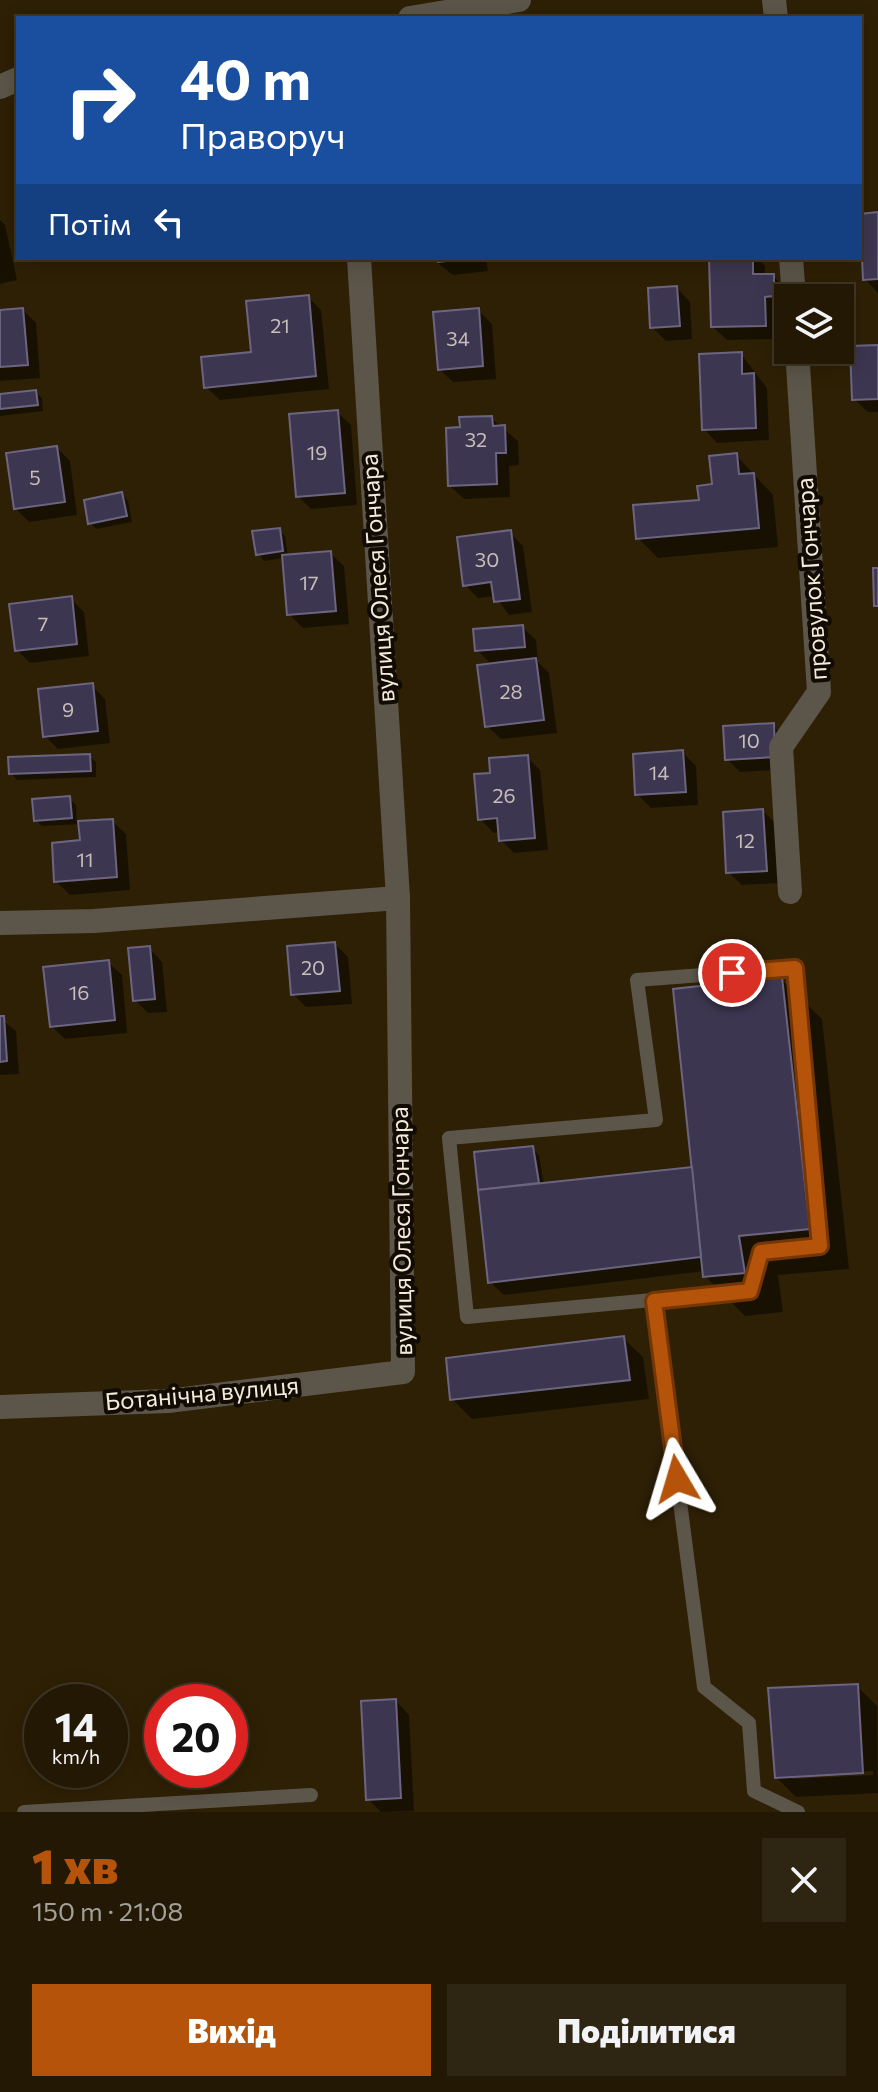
<!DOCTYPE html>
<html lang="uk">
<head>
<meta charset="utf-8">
<style>
  :root { --surface:#221804; --page:#2e2513; --text:#f1f3f6; --muted:#a2a09a; --line:#3f3726; --accent:#b45309 }
  body { margin:0; font-family:Commissioner,sans-serif; background:var(--page); color:var(--text); height:100vh; display:flex; flex-direction:column; font-size:30px; white-space:nowrap }
  * { box-sizing:border-box; margin:0 }
  p { font-size:26px; color:var(--muted) }
  .icon { flex:none; width:44px; height:44px; fill:none; stroke:currentColor; stroke-width:2; stroke-linecap:round; stroke-linejoin:round }
  .map { position:relative; height:1812px; overflow:hidden }
  .side { display:flex; flex-direction:column; background:var(--surface); flex:1 }
  .side>* { flex:none }
  .hud { position:absolute; left:16px; top:16px; width:846px; height:244px; border-radius:0px; box-shadow:0 4px 20px #0003,0 0 0 2px var(--line); background:#1a4fa0; color:#fff; overflow:hidden }
  .buttons { position:absolute; left:774px; top:284px; display:grid; gap:16px }
  .buttons a { display:grid; place-items:center; width:80px; height:80px; border-radius:0px; background:var(--surface); box-shadow:0 4px 20px #0003,0 0 0 2px var(--line); font-size:40px }
  .speed { position:absolute; left:24px; top:1684px; display:flex; gap:16px; font-size:40px; font-weight:700; text-align:center }
  .speed>* { display:grid; place-content:center; width:104px; height:104px; border-radius:50%; background:var(--surface); box-shadow:0 4px 20px #0003,0 0 0 2px var(--line); line-height:1 }
  .speed small { font-size:20px; font-weight:400 }
  .speed .limit { border:12px solid #d22; background:#fff; color:#111 }
  .pin { position:absolute; display:grid; place-items:center; width:68px; height:68px; color:#fff; margin:-34px; border:4px solid #fff; border-radius:50%; box-shadow:0 2px 8px #0007 }
  .me { position:absolute; width:88px; margin:-44px; rotate:353deg; stroke-linejoin:round; filter:drop-shadow(0 0 6px #0008) }
  .turn { display:flex; align-items:center; gap:28px; height:168px; padding:0 32px; font-size:36px }
  .turn .icon { width:104px; height:104px; stroke-width:2.5 }
  .turn b { display:block; font-size:56px; line-height:68px }
  .then { display:flex; align-items:center; height:76px; padding:0 32px; background:#0003; gap:16px; font-size:30px }
  .round { display:grid; place-items:center; flex:none; width:84px; height:84px; border-radius:0px; background:var(--page) }
  .overview { display:flex; align-items:center; justify-content:space-between; height:136px; padding:0 32px }
  h1 { font-size:48px; font-weight:800; line-height:60px; color:var(--accent) }
  .cta { display:flex; gap:16px; margin-top:auto; padding:16px 32px }
  .cta a { flex:1; height:92px; border-radius:0px; background:var(--accent); color:#fff; font-size:32px; font-weight:800; line-height:92px; text-align:center }
  .cta a+a { background:var(--page); color:var(--text) }
  .map>svg:first-child { display:block }
  .shadow { fill:#0007; fill-rule:evenodd }
  .building { fill:#3c3650; stroke:#6b6582; stroke-width:2 }
  .lines { fill:none; stroke-linecap:round; stroke-linejoin:round }
  .service { stroke:#5c5549; stroke-width:14 }
  .minor { stroke:#5c5549; stroke-width:24 }
  .tertiary { stroke:#5c5549; stroke-width:24 }
  .route-casing { stroke:#753606; stroke-width:20 }
  .route { stroke:#b45309; stroke-width:14 }
  .labels { text-anchor:middle; stroke-width:8; stroke-linejoin:round; paint-order:stroke }
  .number-label { font-size:20px; fill:#c6beb9 }
  .street-label { font-size:24px; fill:#f4ebdc; stroke:#110b03 }
</style>
</head>
<body>
<div class="map">
<svg width="878" height="1812" viewBox="0 0 878 1812">
  <rect width="100%" height="100%" fill="#2e2005"/>
  <g class="shadow">
    <path d="M878,214V293L865,279L860,231V216Z"/>
    <path d="M0,220L5,225L17,280L0,284Z"/>
    <path d="M431,258H486L488,271L453,275Z"/>
    <path d="M711,258H757L765,266V276H773L786,289L787,309L777,310L778,339L727,340L713,327Z"/>
    <path d="M677,288L690,302L692,339L666,341L652,327Z"/>
    <path d="M308,297L321,310L329,389L220,400L206,387L253,354Z"/>
    <path d="M23,310L36,323L40,378L0,381V312Z"/>
    <path d="M478,310L492,324L496,379L453,382L439,369Z"/>
    <path d="M878,347V412H868L854,399Z"/>
    <path d="M741,354L767,388L769,440L717,443L704,429Z"/>
    <path d="M35,392L42,398L43,411L0,416V396Z"/>
    <path d="M337,412L351,425L357,505L311,509L298,496Z"/>
    <path d="M491,418L518,441L519,465L509,466L510,497L464,499L450,486L462,429Z"/>
    <path d="M57,448L70,461L77,515L29,522L15,508Z"/>
    <path d="M736,455L773,495L778,547L658,558L638,538L701,502Z"/>
    <path d="M122,494L128,501L132,522L96,529L90,523Z"/>
    <path d="M279,530L285,536L288,556L330,553L344,566L349,624L303,628L289,614L284,558L264,561L258,554Z"/>
    <path d="M510,533L523,546L532,612L509,615L495,596L478,598L465,585Z"/>
    <path d="M71,599L84,612L89,656L30,663L17,650Z"/>
    <path d="M522,627L536,640L538,662L549,673L557,733L501,739L487,726L492,665L477,650Z"/>
    <path d="M92,686L105,699L110,743L58,749L45,736Z"/>
    <path d="M773,725L786,739L788,769L740,772L727,759Z"/>
    <path d="M682,752L696,766L698,805L651,808L637,794Z"/>
    <path d="M89,756L96,762V777L17,780L11,773Z"/>
    <path d="M527,757L540,770L548,850L514,853L501,840L500,832L494,833L480,819L492,775Z"/>
    <path d="M70,799L76,805L77,823L112,821L126,834L130,890L70,895L56,881L82,842L81,824L42,826L36,820Z"/>
    <path d="M763,811L776,824L780,883L742,885L728,872Z"/>
    <path d="M335,944L348,957L352,1004L306,1007L293,994Z"/>
    <path d="M149,948L162,962L167,1012L148,1013L135,1000Z"/>
    <path d="M108,962L122,975L127,1033L65,1039L51,1026Z"/>
    <path d="M782,980L822,1019L849,1269L778,1275L783,1312L745,1316L705,1276V1271L504,1295L490,1282L476,1154L532,1148L539,1155L544,1185L694,1169Z"/>
    <path d="M0,1018L16,1031L19,1074L0,1075Z"/>
    <path d="M623,1338L643,1357L649,1399L472,1419L452,1399Z"/>
    <path d="M857,1686L877,1706L878,1793L796,1797L776,1777ZM873,1771V1775L792,1779V1775Z"/>
    <path d="M396,1701L409,1715L414,1811L381,1812L368,1799Z"/>
  </g>
  <g class="building">
    <path d="M878,212V279L863,280L860,214Z"/>
    <path d="M438,258H476L438,262Z"/>
    <path d="M709,258H753V274H774V296L765,297L766,326L711,327Z"/>
    <path d="M677,286L680,326L650,328L648,288Z"/>
    <path d="M309,295L316,376L204,388L201,357L251,352L246,301Z"/>
    <path d="M23,308L28,365L0,367V310Z"/>
    <path d="M479,308L483,366L438,370L433,312Z"/>
    <path d="M878,345V399L852,400L850,346Z"/>
    <path d="M742,352V374L754,373L756,428L702,430L699,354Z"/>
    <path d="M36,390L38,405L0,409V394Z"/>
    <path d="M338,410L345,493L296,497L289,414Z"/>
    <path d="M492,416L493,426L505,425L506,453H496L497,484L448,486L446,428L460,427L459,417Z"/>
    <path d="M57,446L65,502L14,509L6,453Z"/>
    <path d="M737,453L739,474L754,473L759,528L636,539L633,505L699,500L697,486L712,484L709,456Z"/>
    <path d="M122,492L127,516L88,524L84,500Z"/>
    <path d="M280,528L283,551L256,555L252,531Z"/>
    <path d="M511,530L520,599L494,602L491,582L463,586L457,537Z"/>
    <path d="M331,551L336,611L287,615L282,555Z"/>
    <path d="M873,568H878V606H874Z"/>
    <path d="M72,596L77,644L15,651L9,604Z"/>
    <path d="M523,625L525,647L475,651L473,629Z"/>
    <path d="M536,658L544,720L485,727L477,665Z"/>
    <path d="M93,683L98,731L43,737L38,689Z"/>
    <path d="M774,723L775,757L725,760L723,726Z"/>
    <path d="M683,750L686,792L635,795L633,754Z"/>
    <path d="M90,754L91,771L9,774L8,757Z"/>
    <path d="M528,755L535,838L499,841L497,818L478,820L474,774L490,773L489,758Z"/>
    <path d="M70,796L72,818L34,821L32,799Z"/>
    <path d="M763,809L767,871L726,873L723,812Z"/>
    <path d="M113,819L117,877L54,882L52,843L80,840L78,821Z"/>
    <path d="M335,942L340,991L291,995L287,946Z"/>
    <path d="M150,946L155,999L133,1001L128,948Z"/>
    <path d="M109,960L115,1020L50,1027L43,967Z"/>
    <path d="M782,977L810,1229L739,1236L745,1273L703,1277L673,989Z"/>
    <path d="M0,1016H4L7,1061L0,1062Z"/>
    <path d="M533,1146L539,1183L478,1190L474,1152Z"/>
    <path d="M692,1167L701,1257L488,1283L478,1190Z"/>
    <path d="M624,1336L630,1380L450,1400L446,1358Z"/>
    <path d="M858,1684L863,1773L775,1778L768,1688Z"/>
    <path d="M396,1699L401,1798L366,1800L361,1701Z"/>
  </g>
  <g class="lines">
    <g class="service">
      <path d="M795,968L820,1246L761,1252L750,1291L467,1317L449,1138L656,1120L637,980Z"/>
      <path d="M654,1301L704,1687L749,1723L754,1791L798,1812"/>
      <path d="M24,1812L311,1795"/>
    </g>
    <g class="minor">
      <path d="M774,0L776,18"/>
      <path d="M791,258L794,298"/>
      <path d="M790,892L781,747L819,692L797,350"/>
      <path d="M0,923L94,921L398,898"/>
      <path d="M0,1407L168,1401L403,1372L398,898L359,258"/>
    </g>
    <g class="tertiary">
      <path d="M410,18L519,0"/>
      <path d="M0,87L18,79"/>
    </g>
  </g>
  <g class="lines">
    <defs>
      <path id="route" d="M677,1479L654,1301L750,1291L761,1252L820,1246L795,968L732,973"/>
    </defs>
    <use href="#route" class="route-casing"/>
    <use href="#route" class="route"/>
  </g>
  <g class="labels">
    <g class="number-label">
      <text x="280" y="333">21</text>
      <text x="458" y="346">34</text>
      <text x="476" y="447">32</text>
      <text x="317" y="460">19</text>
      <text x="35" y="485">5</text>
      <text x="487" y="567">30</text>
      <text x="309" y="590">17</text>
      <text x="43" y="631">7</text>
      <text x="511" y="699">28</text>
      <text x="68" y="717">9</text>
      <text x="749" y="748">10</text>
      <text x="659" y="780">14</text>
      <text x="504" y="803">26</text>
      <text x="745" y="848">12</text>
      <text x="85" y="867">11</text>
      <text x="313" y="975">20</text>
      <text x="79" y="1000">16</text>
    </g>
    <g class="street-label">
      <text transform="translate(378 578) rotate(-94)" y="8">вулиця Олеся Гончара</text>
      <text transform="translate(812 579) rotate(-94)" y="8">провулок Гончара</text>
      <text transform="translate(402 1231) rotate(-91)" y="8">вулиця Олеся Гончара</text>
      <text transform="translate(202 1394) rotate(-5)" y="8">Ботанічна вулиця</text>
    </g>
  </g>
</svg>
<div class="buttons">
<a><svg class="icon" aria-label="layers" viewBox="0 0 24 24"><path d="M12 4l9 5-9 5-9-5zM3 14l9 5 9-5"/></svg></a>
</div>
<div class="speed"><div>14<small>km/h</small></div><div class="limit">20</div></div>
<div class="pin" style="left:732px;top:973px;background:#d93025"><svg class="icon" aria-label="arrive" viewBox="0 0 24 24"><path d="M6 21V4h12l-3 4 3 4H6"/></svg></div>
<svg class="me" style="left:677px;top:1479px" viewBox="-20 -20 40 40"><path d="M0-17L14 15 0 8-14 15z" fill="#b45309" stroke="#fff" stroke-width="4"/></svg>
<div class="hud">
<div class="turn"><svg class="icon" aria-label="right" viewBox="0 0 24 24"><path d="M7 20v-9h11M14 6l5 5-5 5"/></svg><div><b>40 m</b>Праворуч</div></div>
<div class="then">Потім<svg class="icon" aria-label="left" viewBox="0 0 24 24"><path d="M17 20v-9H6M10 6l-5 5 5 5"/></svg></div>
</div>
</div>
<section class="side">
<div class="overview"><div><h1>1 хв</h1><p>150 m · 21:08</p></div><a class="round"><svg class="icon" aria-label="close" viewBox="0 0 24 24"><path d="M6 6l12 12M18 6L6 18"/></svg></a></div>
<div class="cta"><a>Вихід</a><a>Поділитися</a></div>
</section>
</body>
</html>
